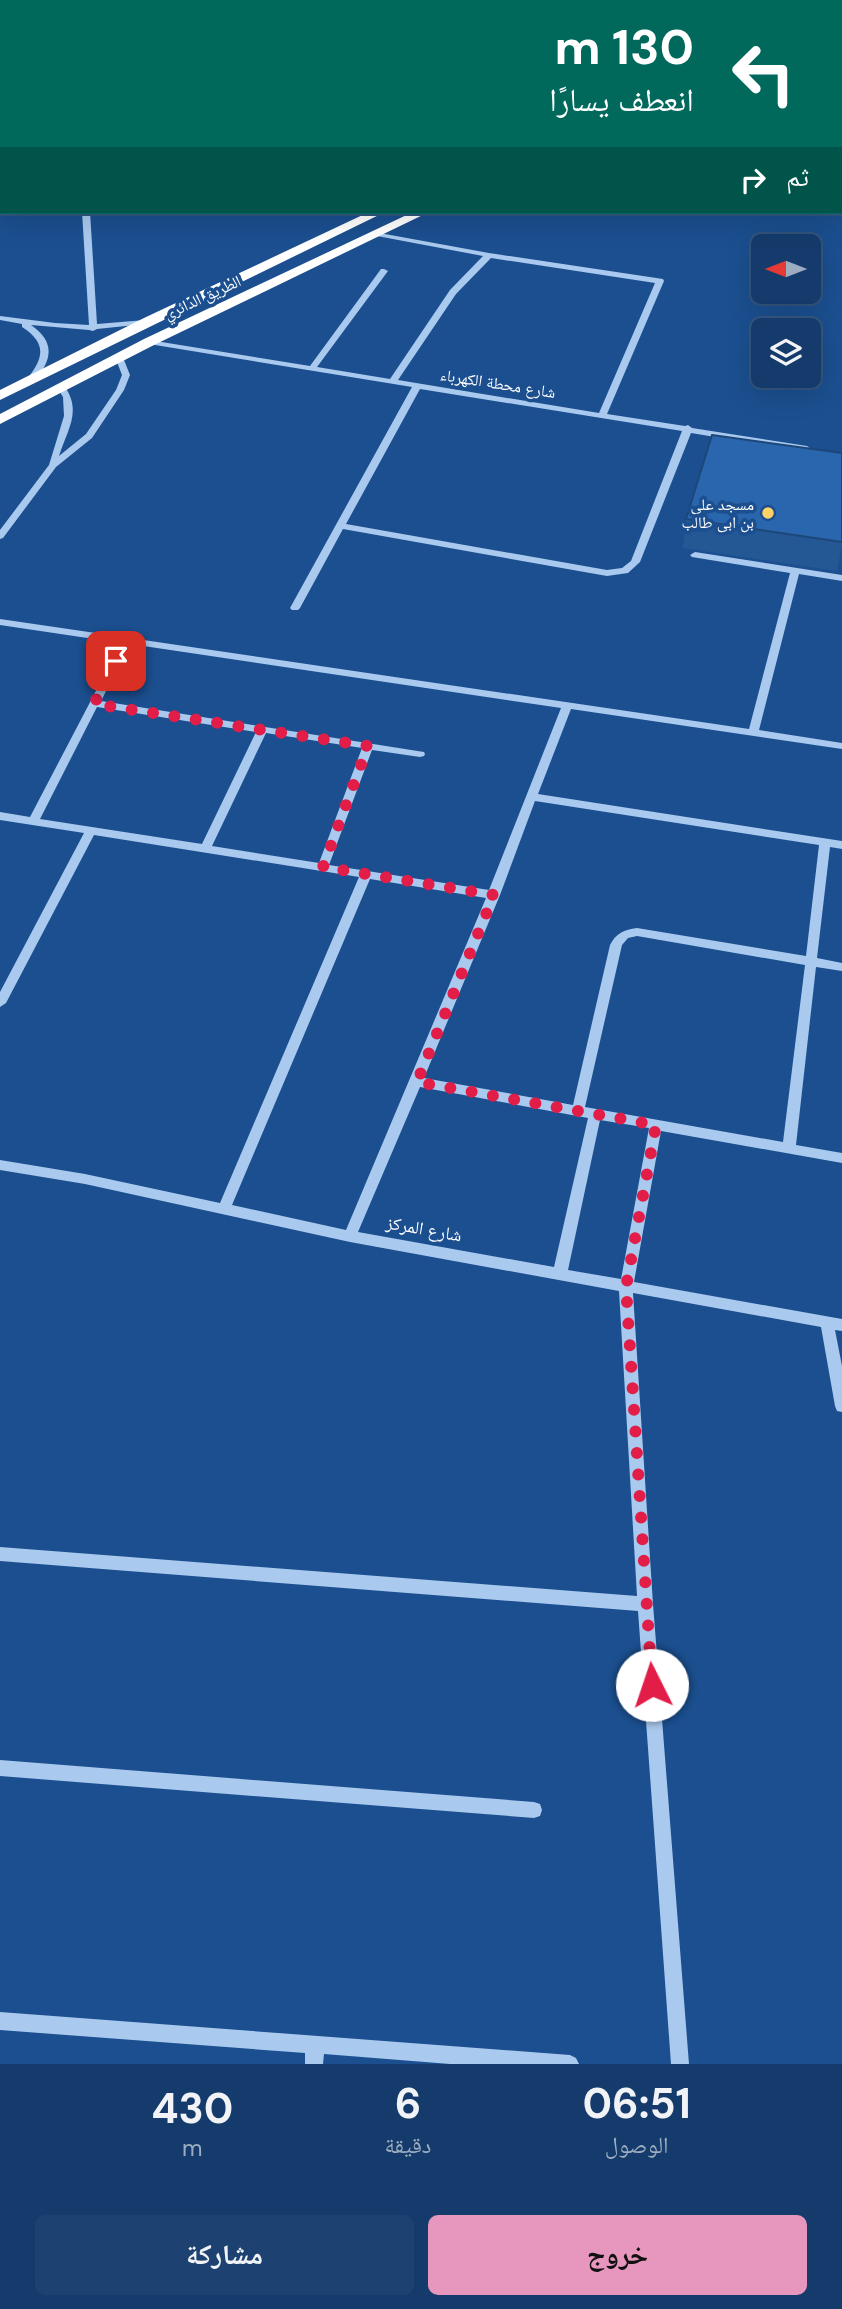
<!DOCTYPE html>
<html lang="ar">
<head>
<meta charset="utf-8">
<style>
  :root { --surface:#143b6b; --page:#1d4271; --text:#f1f3f6; --muted:#9dadc1; --line:#33557e; --accent:#e797bd }
  body { margin:0; font-family:"DM Sans","Noto Naskh Arabic",sans-serif; background:var(--page); color:var(--text); direction:rtl; height:100vh; display:flex; flex-direction:column; font-size:26px; white-space:nowrap }
  * { box-sizing:border-box; margin:0 }
  p { font-size:23px; color:var(--muted) }
  .icon { flex:none; width:38px; height:38px; fill:none; stroke:currentColor; stroke-width:2; stroke-linecap:round; stroke-linejoin:round }
  .map { position:relative; height:2064px; overflow:hidden; direction:ltr }
  .details { display:flex; flex-direction:column; background:var(--surface); flex:1 }
  .details>* { flex:none }
  .top-card { position:absolute; left:0px; top:0px; width:844px; height:214px; box-shadow:0 7px 28px #0002,0 0 0 2px var(--line); direction:rtl; background:#00695c; color:#fff; overflow:hidden }
  .needle { width:46px; rotate:270deg }
  .buttons { position:absolute; left:751px; top:234px; display:grid; gap:14px }
  .buttons a { display:grid; place-items:center; width:70px; height:70px; border-radius:10px; background:var(--surface); box-shadow:0 7px 28px #0002,0 0 0 2px var(--line); font-size:35px }
  .pin { position:absolute; display:grid; place-items:center; width:60px; height:60px; color:#fff; margin:-30px; border-radius:14px; box-shadow:0 4px 10px #0006 }
  .me { position:absolute; width:77px; margin:-38px; rotate:356deg; stroke-linejoin:round; filter:drop-shadow(0 0 5px #0008) }
  .turn { display:flex; align-items:center; gap:24px; height:147px; padding:0 35px; font-size:32px }
  .turn .icon { width:91px; height:91px; stroke-width:2.5 }
  .turn b { display:block; font-size:49px; line-height:60px }
  .then { display:flex; align-items:center; height:66px; padding:0 35px; background:#0003; gap:14px; font-size:26px }
  .eta { display:flex; justify-content:space-evenly; align-items:center; height:119px; text-align:center }
  .eta b { font-size:42px; font-weight:700; line-height:49px }
  .action { display:flex; gap:14px; margin-top:auto; padding:14px 35px }
  .action a { flex:1; height:80px; border-radius:10px; background:var(--accent); color:#111; font-size:28px; font-weight:700; line-height:80px; text-align:center }
  .action a+a { background:var(--page); color:var(--text) }
  .map>svg:first-child { display:block }
  .lines { fill:none; stroke-linecap:round; stroke-linejoin:round }
  .minor { fill:#a9c9ee; fill-rule:evenodd }
  .highway { fill:#fff; fill-rule:evenodd }
  .wall { fill:#245895 }
  .building { fill:#2a66ad; stroke:#1d4779; stroke-width:2 }
  .route { stroke:#e11d48; stroke-width:12; stroke-dasharray:0 21.6 }
  .poi-dot { fill:#ffd166; stroke:#1b4f8f; stroke-width:2.5 }
  .labels { text-anchor:middle; stroke-width:7; stroke-linejoin:round; paint-order:stroke }
  .far-street-label { font-size:16px; fill:#fff; stroke:#1b4f8f }
  .far-poi-label { font-size:16px; fill:#fff; stroke:#1b4f8f; text-anchor:end }
  .street-label { font-size:18px; fill:#fff; stroke:#1b4f8f }
</style>
</head>
<body>
<div class="map">
<svg width="842" height="2064" viewBox="0 0 842 2064">
  <rect width="100%" height="100%" fill="#1b4f8f"/>
  <g class="lines">
    <g class="minor">
      <path d="M82,212H90L97,324L145,320L149,322L145,324L97,329L93,331L89,330L31,325C56,342 52,361 34,381H28L27,379C44,358 47,343 22,327V324L0,320V316L55,323L89,325Z"/>
      <path d="M374,232L489,253L663,279L664,281L607,414L685,426L688,425L692,428L807,446L811,449L807,452L691,433L640,562L628,573L607,576L343,529L300,608L298,610H292L290,608L412,387L149,344L145,342L149,340L310,366L381,269H384L388,271L317,367L390,379L450,290L483,256L377,236H374ZM491,258L655,283L599,413L398,380L456,294ZM420,389L682,431L631,561L622,568L607,570L346,524Z"/>
      <path d="M116,355H122L130,375L124,390L92,438L56,467L3,538L0,539V530L49,465L64,416L63,397L58,389L65,387C82,412 67,430 59,456L86,434L116,390L122,375L115,357Z"/>
      <path d="M695,552L842,575V581L799,574L759,730L842,743V749L571,709L538,794L842,841V849L830,847L817,958L842,963V971L816,967L796,1145L842,1153V1163L661,1131L634,1282L842,1319V1331L835,1330L842,1366V1412L837,1411L835,1406L821,1327L633,1293L653,1604L689,2064H671L638,1611L0,1561V1547L637,1596L619,1291L350,1242L85,1184L0,1170V1160L85,1174L220,1203L359,877L94,835L6,1003L0,1007V992L84,833L0,820V812L30,817L121,643L0,625V619L749,729L790,573L692,557L690,555ZM130,644L561,708L489,890L329,865L372,750L420,757L424,756L425,754L424,752L101,701ZM97,707L256,732L202,844L40,819ZM266,733L362,748L319,863L212,846ZM535,801L819,845L806,956L637,928C624,930 616,933 610,945L573,1105L424,1078L500,895ZM370,879L486,898L346,1230L232,1205ZM637,936L805,965L783,1142L585,1107L622,945L628,938ZM420,1087L588,1118L554,1267L358,1232ZM600,1120L649,1128L621,1279L568,1270Z"/>
      <path d="M0,1760L534,1802L540,1804L542,1810L540,1816L534,1818L0,1776Z"/>
      <path d="M0,2012L570,2055L576,2058L579,2064H450L324,2054L323,2064H305V2053L0,2030Z"/>
    </g>
    <g class="highway">
      <path d="M369,212H385L0,400V390L144,318Z"/>
      <path d="M413,212H429L154,345L0,424V414L144,339Z"/>
    </g>
  </g>
  <path class="wall" d="M842,453V545L837,571L683,548L686,519Z"/>
  <path class="building" d="M712,435L842,453V542L686,519Z"/>
  <g class="lines">
    <path class="route" d="M116,661L94,704L368,746L323,867L494,895L417,1082L656,1125L626,1287L652,1685"/>
  </g>
  <circle class="poi-dot" cx="768" cy="513" r="7"/>
  <g class="labels">
    <g class="far-street-label">
      <text transform="translate(202 297) rotate(-25)" y="6">الطريق الدائري</text>
      <text transform="translate(498 383) rotate(9)" y="6">شارع محطة الكهرباء</text>
    </g>
    <g class="far-poi-label">
      <text x="754" y="510">مسجد على<tspan x="754" dy="18">بن ابى طالب</tspan></text>
    </g>
    <g class="street-label">
      <text transform="translate(424 1229) rotate(10)" y="6">شارع المركز</text>
    </g>
  </g>
</svg>
<div class="buttons">
<a><svg class="needle" viewBox="-14 -14 28 28"><path d="M0-13l5 13h-10z" fill="#e53935"/><path d="M0 13l5-13h-10z" fill="#9dadc1"/></svg></a>
<a><svg class="icon" aria-label="layers" viewBox="0 0 24 24"><path d="M12 4l9 5-9 5-9-5zM3 14l9 5 9-5"/></svg></a>
</div>
<div class="pin" style="left:116px;top:661px;background:#d93025"><svg class="icon" aria-label="arrive" viewBox="0 0 24 24"><path d="M6 21V4h12l-3 4 3 4H6"/></svg></div>
<svg class="me" style="left:652px;top:1685px" viewBox="-20 -20 40 40"><circle r="19" fill="#fff"/><path d="M0-13L10 11 0 6-10 11z" fill="#e11d48"/></svg>
<div class="top-card">
<div class="turn"><svg class="icon" aria-label="left" viewBox="0 0 24 24"><path d="M17 20v-9H6M10 6l-5 5 5 5"/></svg><div><b>130 m</b>انعطف يسارًا</div></div>
<div class="then">ثم<svg class="icon" aria-label="right" viewBox="0 0 24 24"><path d="M7 20v-9h11M14 6l5 5-5 5"/></svg></div>
</div>
</div>
<section class="details">
<div class="eta">
<div><b>06:51</b><p>الوصول</p></div>
<div><b>6</b><p>دقيقة</p></div>
<div><b>430</b><p>m</p></div>
</div>
<div class="action"><a>خروج</a><a>مشاركة</a></div>
</section>
</body>
</html>
